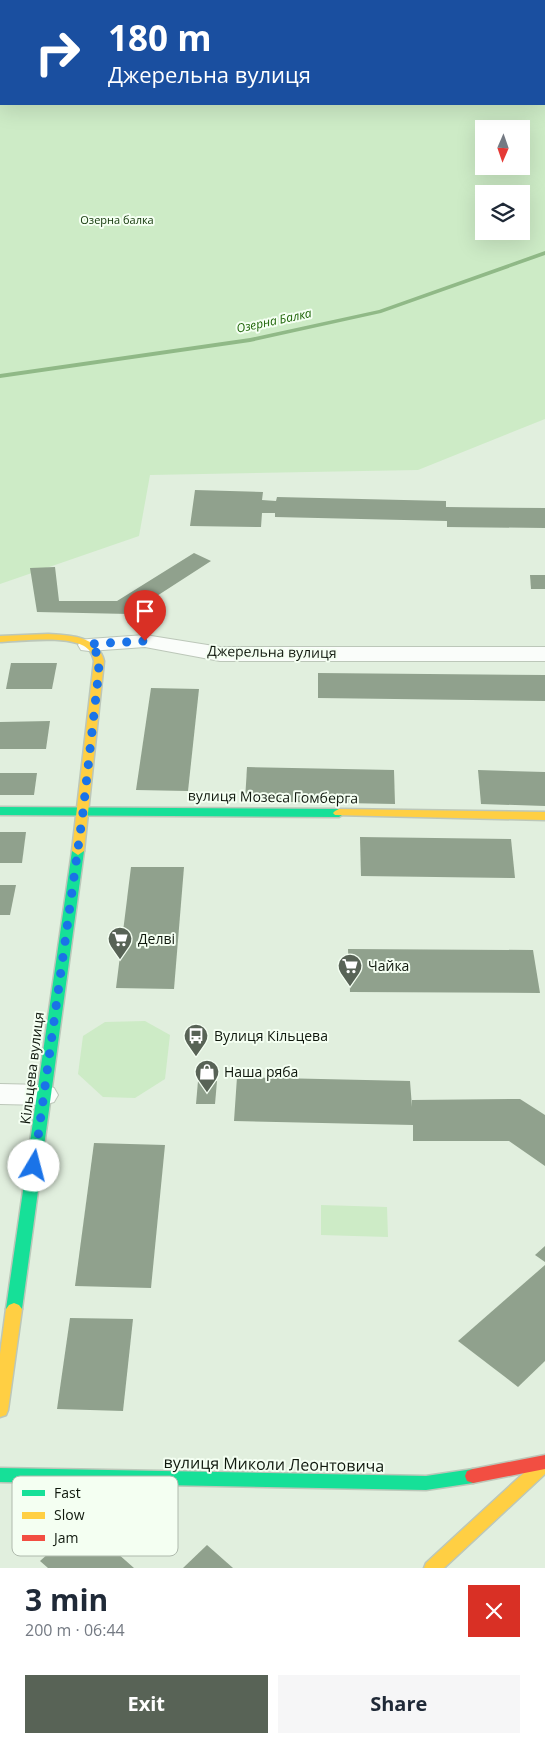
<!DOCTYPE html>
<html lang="en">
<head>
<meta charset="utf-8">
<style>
  :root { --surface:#fff; --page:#f6f6f7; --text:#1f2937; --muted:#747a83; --accent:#586356 }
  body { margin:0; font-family:"Open Sans",sans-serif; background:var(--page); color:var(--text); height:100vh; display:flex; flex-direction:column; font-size:19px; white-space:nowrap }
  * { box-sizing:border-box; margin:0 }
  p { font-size:16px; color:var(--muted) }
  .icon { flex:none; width:28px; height:28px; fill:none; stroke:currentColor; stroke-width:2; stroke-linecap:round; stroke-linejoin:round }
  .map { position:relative; height:1568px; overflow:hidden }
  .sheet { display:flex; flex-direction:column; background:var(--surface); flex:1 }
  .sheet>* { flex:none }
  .guide { position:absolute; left:0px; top:0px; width:545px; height:105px; box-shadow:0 5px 20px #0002; background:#1a4fa0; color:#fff; overflow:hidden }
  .needle { width:32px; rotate:182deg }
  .tools { position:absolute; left:475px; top:120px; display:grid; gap:10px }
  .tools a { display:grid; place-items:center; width:55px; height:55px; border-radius:0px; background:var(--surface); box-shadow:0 5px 20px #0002; font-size:25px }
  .pin { position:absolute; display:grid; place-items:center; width:42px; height:42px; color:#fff; margin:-51px -21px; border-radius:50% 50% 50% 0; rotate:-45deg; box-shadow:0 0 5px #0007 }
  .pin .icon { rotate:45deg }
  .me { position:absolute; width:55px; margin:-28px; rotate:8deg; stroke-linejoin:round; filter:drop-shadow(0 0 4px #0008) }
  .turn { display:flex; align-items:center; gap:18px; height:105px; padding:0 25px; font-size:22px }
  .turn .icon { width:65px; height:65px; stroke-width:2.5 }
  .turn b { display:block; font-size:35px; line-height:42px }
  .round { display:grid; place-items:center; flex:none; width:52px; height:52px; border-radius:0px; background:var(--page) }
  .head { display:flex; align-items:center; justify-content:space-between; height:85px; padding:0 25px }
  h1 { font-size:30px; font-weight:700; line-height:38px }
  .button { display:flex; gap:10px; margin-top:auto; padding:10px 25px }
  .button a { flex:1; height:58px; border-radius:0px; background:var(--accent); color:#fff; font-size:20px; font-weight:700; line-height:58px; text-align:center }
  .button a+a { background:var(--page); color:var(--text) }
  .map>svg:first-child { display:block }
  .green { fill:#cdebc6; fill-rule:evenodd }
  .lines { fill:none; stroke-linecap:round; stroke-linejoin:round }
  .stream { fill:#90b987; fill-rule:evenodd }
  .building { fill:#90a18d }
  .street-casing { stroke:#bcc7b9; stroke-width:2 }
  .fast-casing { stroke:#bcc7b9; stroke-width:3 }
  .slow-casing { stroke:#bcc7b9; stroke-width:3 }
  .jam-casing { stroke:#bcc7b9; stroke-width:3 }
  .street { fill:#fafdfa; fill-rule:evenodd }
  .fast { fill:#16e098; fill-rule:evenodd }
  .slow { fill:#ffcf43; fill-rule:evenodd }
  .jam { fill:#f24e42; fill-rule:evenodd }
  .route { stroke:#1a73e8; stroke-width:9; stroke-dasharray:0 16.2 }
  .labels { text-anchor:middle; stroke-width:4; stroke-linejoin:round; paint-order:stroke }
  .far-park-label { font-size:11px; fill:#103507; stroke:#f4fff2 }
  .far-water-label { font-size:12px; font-style:italic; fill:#1f6509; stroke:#f4fff2 }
  .street-label { font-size:14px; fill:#0f180d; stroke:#f4fff2 }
  .poi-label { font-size:14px; fill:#0f180d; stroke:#f4fff2; text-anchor:start }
  .near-street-label { font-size:16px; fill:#0f180d; stroke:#f4fff2 }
  .key { fill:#f4fff2; stroke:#afbaad; stroke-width:1 }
  .key-label { font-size:14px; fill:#0f180d }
</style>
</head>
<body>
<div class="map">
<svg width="545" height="1568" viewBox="0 0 545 1568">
  <rect width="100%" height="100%" fill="#e1efde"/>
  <g class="green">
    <path d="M234,0H545V419L418,470L150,475L139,536L0,584V38L1,104H544V1ZM484,129H521V166H484ZM484,194H521V231H484Z"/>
    <path d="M145,1021L170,1035L165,1079L135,1098L103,1097L78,1074L83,1036L105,1022Z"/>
    <path d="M321,1205L387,1207L388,1237L321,1235Z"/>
  </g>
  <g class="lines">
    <path class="stream" d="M545,251V255L381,313L250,342L0,378V374L250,338L379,310Z"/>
  </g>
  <g class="building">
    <path d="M195,490L263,492L262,500L276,501L277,497L446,501V507L545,508V528L447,527V521L275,517V513H262L261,527L190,526Z"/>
    <path d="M194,553L211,561L129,614L37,612L30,568L55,567L59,601H117Z"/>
    <path d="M530,575H545V589H531Z"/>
    <path d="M11,663H57L52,689H6Z"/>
    <path d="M318,673L545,675V701L318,698Z"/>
    <path d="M151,688L199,689L188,791L136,790Z"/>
    <path d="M50,721L46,749H0V722Z"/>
    <path d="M247,767L394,770L395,804L245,801Z"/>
    <path d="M478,770L545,772V806L481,804Z"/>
    <path d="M0,773H37L34,795H0Z"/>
    <path d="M0,832H26L22,863H0Z"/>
    <path d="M360,837L511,839L515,878L361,876Z"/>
    <path d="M131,867H184L174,989L116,988Z"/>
    <path d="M0,885H16L10,915H0Z"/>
    <path d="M348,949L533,950L540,993L350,992Z"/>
    <path d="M237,1077L410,1081L412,1107V1100L520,1099L545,1115V1166L509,1141H413V1125L234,1121Z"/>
    <path d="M198,1081H217L215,1104H196Z"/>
    <path d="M94,1143L165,1145L151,1288L75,1286Z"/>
    <path d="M545,1246V1262L535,1255Z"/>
    <path d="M545,1265V1361L518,1387L458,1341Z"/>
    <path d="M70,1318L133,1319L123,1411L57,1409Z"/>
    <path d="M94,1513L129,1542L117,1553L134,1568H48L40,1561Z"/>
    <path d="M207,1545L233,1568H183Z"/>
  </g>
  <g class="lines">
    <defs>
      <g id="street">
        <path d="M145,635L220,647H545V661H220L145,647L89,651L81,650L78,645L81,640L89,639Z"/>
        <path d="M0,1084L44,1085L54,1088L58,1095L54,1102L44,1105L0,1104Z"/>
      </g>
      <g id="fast">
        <path d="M0,807L339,809L345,813L339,817L0,815Z"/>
        <path d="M78,847L84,851L22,1309L19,1313L14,1315L9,1313L6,1309L72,851Z"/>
        <path d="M0,1468L426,1476L473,1469L479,1471L481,1476L479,1481L473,1483L426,1490L0,1482Z"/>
      </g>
      <g id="slow">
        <path d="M48,634C70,635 98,636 104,661L84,851L78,855L72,851L94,661C93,657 92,653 89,650C74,634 21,641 0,642V636Z"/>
        <path d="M339,809L545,812V820L335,815L333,813L335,811Z"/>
        <path d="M14,1303L19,1305L22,1309L8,1410L6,1415L0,1417V1354L6,1309L9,1305Z"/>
        <path d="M545,1457V1474L444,1568H424L426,1563L539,1459Z"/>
      </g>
      <path id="jam" d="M545,1455V1469L473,1483L467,1481L465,1476L467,1471L473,1469Z"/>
    </defs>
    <use href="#street" class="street-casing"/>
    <use href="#fast" class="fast-casing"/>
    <use href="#slow" class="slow-casing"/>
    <use href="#jam" class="jam-casing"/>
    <use href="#street" class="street"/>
    <use href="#fast" class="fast"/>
    <use href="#slow" class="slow"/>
    <use href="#jam" class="jam"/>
  </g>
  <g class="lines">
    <path class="route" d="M34,1166L83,812L98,678C99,664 101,654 89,644L145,641"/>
  </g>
  <defs>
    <symbol id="supermarket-pin" viewBox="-11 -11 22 30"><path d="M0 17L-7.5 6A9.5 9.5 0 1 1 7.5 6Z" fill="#586356" stroke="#f4fff2"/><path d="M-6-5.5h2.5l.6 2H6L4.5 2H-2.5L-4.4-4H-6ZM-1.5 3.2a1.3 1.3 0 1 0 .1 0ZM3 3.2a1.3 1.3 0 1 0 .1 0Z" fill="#fff"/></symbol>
    <symbol id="bus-pin" viewBox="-11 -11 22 30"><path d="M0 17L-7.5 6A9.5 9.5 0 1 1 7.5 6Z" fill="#586356" stroke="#f4fff2"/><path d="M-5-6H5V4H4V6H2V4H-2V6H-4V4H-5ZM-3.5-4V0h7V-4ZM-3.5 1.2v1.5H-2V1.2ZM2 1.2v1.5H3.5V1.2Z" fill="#fff"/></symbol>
    <symbol id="shop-pin" viewBox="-11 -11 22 30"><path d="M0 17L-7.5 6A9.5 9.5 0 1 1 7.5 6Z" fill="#586356" stroke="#f4fff2"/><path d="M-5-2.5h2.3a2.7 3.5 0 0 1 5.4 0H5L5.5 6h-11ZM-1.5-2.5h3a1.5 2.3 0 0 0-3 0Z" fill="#fff"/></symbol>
  </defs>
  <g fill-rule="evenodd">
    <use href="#supermarket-pin" x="106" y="925" width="28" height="38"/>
    <use href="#supermarket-pin" x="336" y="952" width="28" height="38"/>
    <use href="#bus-pin" x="182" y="1022" width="28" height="38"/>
    <use href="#shop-pin" x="193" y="1058" width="28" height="38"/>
  </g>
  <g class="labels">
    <g class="far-park-label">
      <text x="117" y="224">Озерна балка</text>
    </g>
    <g class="far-water-label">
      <text transform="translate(274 321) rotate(-12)" y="4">Озерна Балка</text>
    </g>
    <g class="street-label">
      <text transform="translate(272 652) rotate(1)" y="5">Джерельна вулиця</text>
      <text transform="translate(273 797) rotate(1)" y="5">вулиця Мозеса Гомберга</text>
      <text transform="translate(32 1068) rotate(-83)" y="5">Кільцева вулиця</text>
    </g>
    <g class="poi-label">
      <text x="138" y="944">Делві</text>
      <text x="368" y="971">Чайка</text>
      <text x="214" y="1041">Вулиця Кільцева</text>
      <text x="224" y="1077">Наша ряба</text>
    </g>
    <g class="near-street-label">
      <text transform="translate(274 1464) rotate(1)" y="6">вулиця Миколи Леонтовича</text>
    </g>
  </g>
  <rect x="12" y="1476" width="166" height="80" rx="8" class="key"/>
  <rect x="22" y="1490" width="23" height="6" fill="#16e098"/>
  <rect x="22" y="1512" width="23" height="7" fill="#ffcf43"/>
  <rect x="22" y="1535" width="23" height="6" fill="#f24e42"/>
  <g class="key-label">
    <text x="54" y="1498">Fast</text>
    <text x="54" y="1520">Slow</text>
    <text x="54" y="1543">Jam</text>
  </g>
</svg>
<div class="tools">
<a><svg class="needle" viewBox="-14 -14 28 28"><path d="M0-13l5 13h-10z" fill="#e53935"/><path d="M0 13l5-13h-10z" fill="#747a83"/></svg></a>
<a><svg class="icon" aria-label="layers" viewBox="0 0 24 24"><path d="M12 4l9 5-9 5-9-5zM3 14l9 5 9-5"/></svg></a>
</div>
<div class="pin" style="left:145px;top:641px;background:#d93025"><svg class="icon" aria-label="arrive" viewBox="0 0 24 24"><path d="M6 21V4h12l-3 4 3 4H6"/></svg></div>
<svg class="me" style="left:34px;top:1166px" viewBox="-20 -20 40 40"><circle r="19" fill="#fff"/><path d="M0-13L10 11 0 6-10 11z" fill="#1a73e8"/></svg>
<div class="guide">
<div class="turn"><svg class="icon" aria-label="right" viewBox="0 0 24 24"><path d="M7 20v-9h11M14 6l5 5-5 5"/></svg><div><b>180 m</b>Джерельна вулиця</div></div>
</div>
</div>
<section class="sheet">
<div class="head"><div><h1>3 min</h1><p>200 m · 06:44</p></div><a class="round" style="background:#d93025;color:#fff"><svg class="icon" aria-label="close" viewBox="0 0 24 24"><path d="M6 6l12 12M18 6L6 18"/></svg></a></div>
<div class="button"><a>Exit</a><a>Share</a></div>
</section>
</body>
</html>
